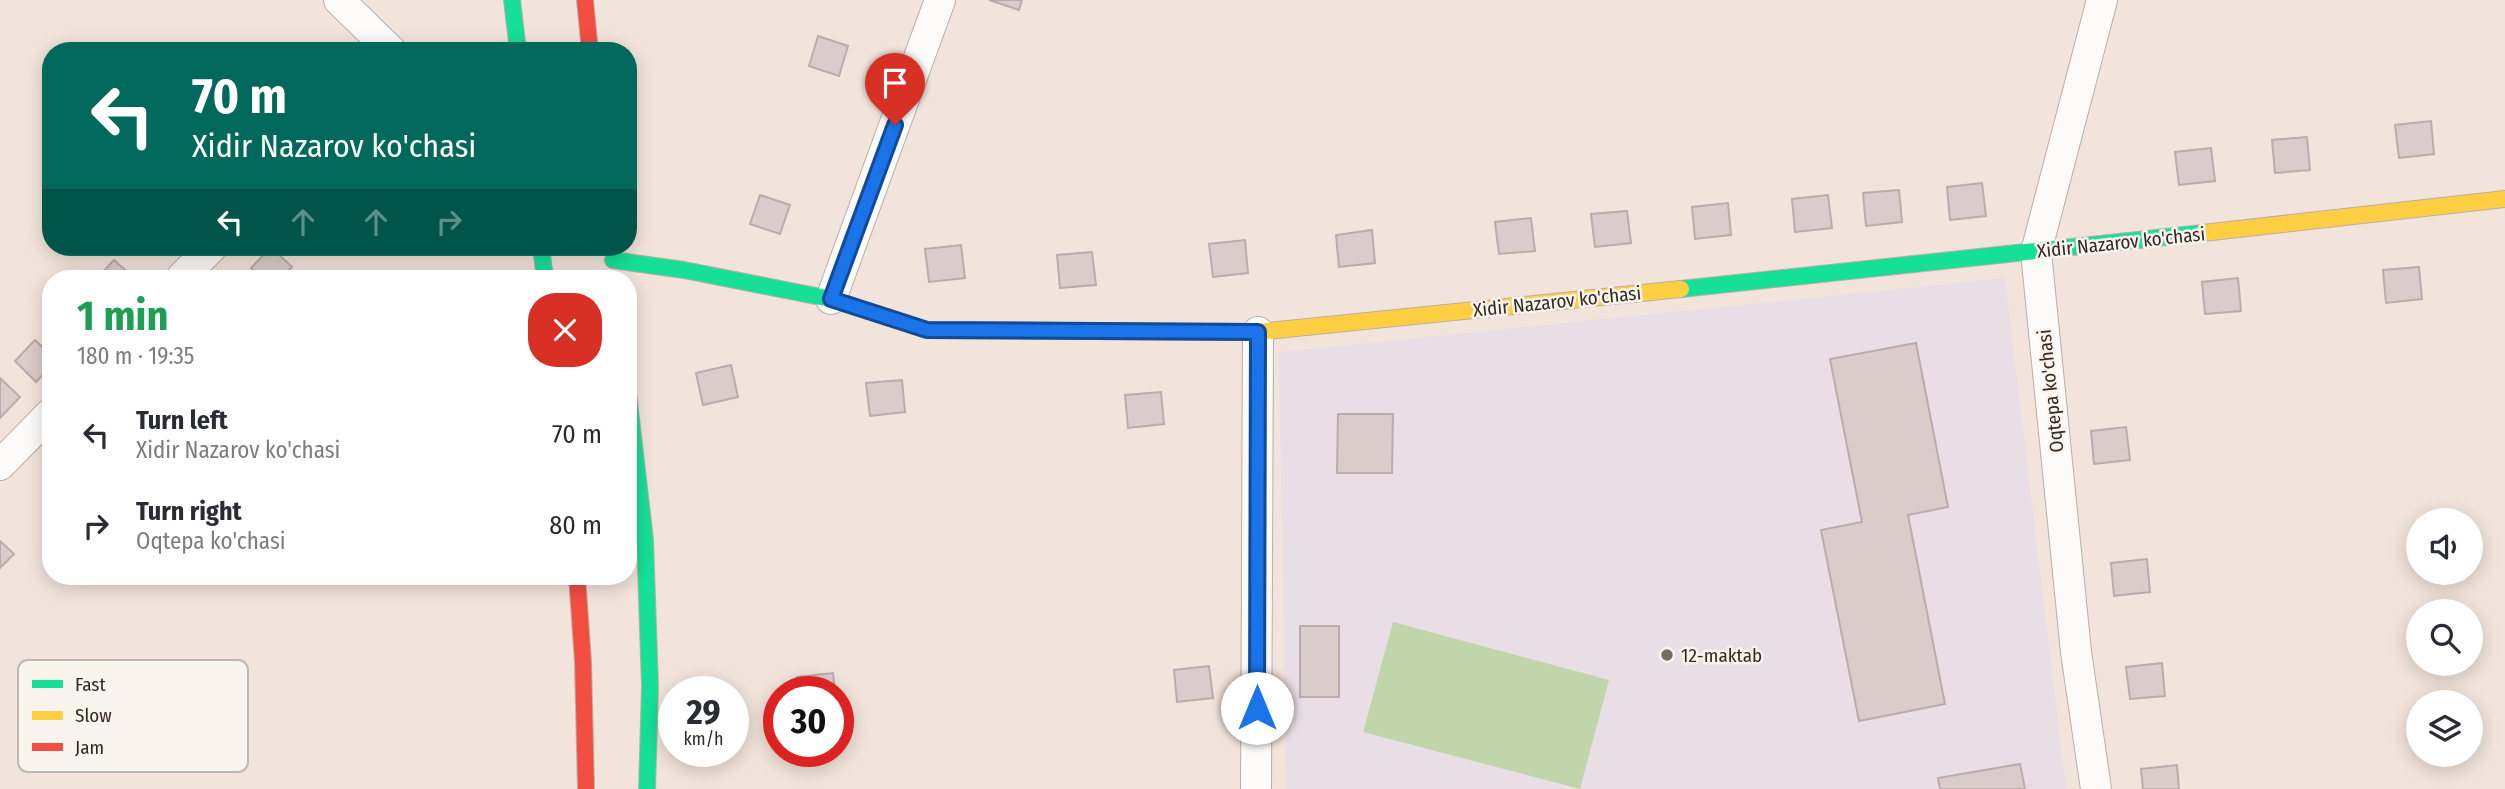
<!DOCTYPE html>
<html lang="en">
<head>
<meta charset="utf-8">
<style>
  :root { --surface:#fff; --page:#f2f2f3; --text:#2b2b33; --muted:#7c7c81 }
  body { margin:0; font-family:"Fira Sans Condensed",sans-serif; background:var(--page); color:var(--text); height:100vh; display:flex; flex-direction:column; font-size:26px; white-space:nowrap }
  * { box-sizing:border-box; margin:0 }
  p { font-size:23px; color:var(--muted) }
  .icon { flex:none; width:38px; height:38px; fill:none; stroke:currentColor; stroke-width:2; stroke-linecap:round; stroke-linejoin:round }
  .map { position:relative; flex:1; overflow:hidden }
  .sheet { position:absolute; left:42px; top:270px; width:595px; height:315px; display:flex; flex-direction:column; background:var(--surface); border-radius:28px; box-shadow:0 4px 18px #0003 }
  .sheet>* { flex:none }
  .guide { position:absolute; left:42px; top:42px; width:595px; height:214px; border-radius:28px; box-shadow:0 4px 18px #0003; background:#00695c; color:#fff; overflow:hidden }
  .fabs { position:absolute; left:2406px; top:508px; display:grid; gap:14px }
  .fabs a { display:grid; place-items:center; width:77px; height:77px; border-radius:50%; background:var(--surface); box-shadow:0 4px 18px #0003; font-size:35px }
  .speed { position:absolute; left:658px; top:676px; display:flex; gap:14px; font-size:35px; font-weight:700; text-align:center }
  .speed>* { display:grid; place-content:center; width:91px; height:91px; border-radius:50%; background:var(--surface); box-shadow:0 4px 18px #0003; line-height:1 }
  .speed small { font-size:18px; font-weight:400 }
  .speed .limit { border:10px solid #d22; background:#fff; color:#111 }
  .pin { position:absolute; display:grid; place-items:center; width:60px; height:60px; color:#fff; margin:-72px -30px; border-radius:50% 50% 50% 0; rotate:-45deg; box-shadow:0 0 7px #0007 }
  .pin .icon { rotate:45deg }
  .me { position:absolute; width:77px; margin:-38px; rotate:0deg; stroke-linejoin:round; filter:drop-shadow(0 0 5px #0008) }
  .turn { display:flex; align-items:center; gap:24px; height:147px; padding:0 35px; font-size:32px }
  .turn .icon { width:91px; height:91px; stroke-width:2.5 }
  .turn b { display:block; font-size:49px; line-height:60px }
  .lanes { display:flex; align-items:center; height:66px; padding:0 35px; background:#0003; justify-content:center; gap:35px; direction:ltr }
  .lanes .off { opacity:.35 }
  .round { display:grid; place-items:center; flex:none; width:74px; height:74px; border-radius:28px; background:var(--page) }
  .headline { display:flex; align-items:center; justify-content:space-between; height:119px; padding:0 35px }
  h1 { font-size:42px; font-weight:700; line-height:52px; color:#1e9e55 }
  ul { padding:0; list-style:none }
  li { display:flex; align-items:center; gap:21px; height:91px; padding:0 35px }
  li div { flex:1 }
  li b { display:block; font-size:26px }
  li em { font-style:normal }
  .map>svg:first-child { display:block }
  .education { fill:#eadee6 }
  .green { fill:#c0d5aa }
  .building { fill:#daccca; stroke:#b9acaa; stroke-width:2 }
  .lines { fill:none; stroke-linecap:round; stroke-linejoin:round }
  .street-casing { stroke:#baaea5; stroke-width:32 }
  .fast-casing { stroke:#baaea5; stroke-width:18 }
  .slow-casing { stroke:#baaea5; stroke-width:18 }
  .jam-casing { stroke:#baaea5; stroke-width:18 }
  .street { stroke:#fdfbf9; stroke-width:30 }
  .fast { stroke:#16e098; stroke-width:16 }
  .slow { stroke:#ffcf43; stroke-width:16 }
  .jam { stroke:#f24e42; stroke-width:16 }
  .route-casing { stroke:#114b97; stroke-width:18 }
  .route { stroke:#1a73e8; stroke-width:12 }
  .poi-dot { fill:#776a61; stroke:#faf4ef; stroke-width:2.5 }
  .labels { text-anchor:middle; stroke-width:5; stroke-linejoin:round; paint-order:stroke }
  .street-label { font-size:19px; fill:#352920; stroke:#faf4ef }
  .poi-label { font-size:19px; fill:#352920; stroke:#faf4ef; text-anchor:start }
  .key { fill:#faf4ef; stroke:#bfb7b1; stroke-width:2 }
  .key-label { font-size:19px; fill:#352920 }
</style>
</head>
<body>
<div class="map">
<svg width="2505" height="789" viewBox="0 0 2505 789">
  <rect width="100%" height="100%" fill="#f2e4da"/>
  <path class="education" d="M2005,278L2066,789H1286L1279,352Z"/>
  <path class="green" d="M1393,622L1609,680L1580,789L1363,732Z"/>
  <g class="building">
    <path d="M989,0H1022L1019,10Z"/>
    <path d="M818,36L848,46L839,76L809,66Z"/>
    <path d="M2431,121L2434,154L2399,158L2395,125Z"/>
    <path d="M2307,137L2310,170L2275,173L2272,140Z"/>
    <path d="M2211,148L2215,181L2179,185L2175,152Z"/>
    <path d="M1982,183L1986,216L1950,220L1947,187Z"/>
    <path d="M1899,190L1902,222L1866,226L1863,193Z"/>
    <path d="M760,195L790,205L780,234L750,224Z"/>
    <path d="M1828,195L1832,228L1795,232L1792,199Z"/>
    <path d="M1728,203L1731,235L1695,239L1692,207Z"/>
    <path d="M1627,211L1631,243L1595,247L1591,214Z"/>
    <path d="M1531,218L1535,251L1499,254L1495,222Z"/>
    <path d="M1372,230L1375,263L1339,267L1336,235Z"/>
    <path d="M1245,240L1248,273L1213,277L1209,244Z"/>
    <path d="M961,245L965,278L929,282L925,249Z"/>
    <path d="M271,247L292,267L282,278H261L251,268Z"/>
    <path d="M1092,252L1096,285L1060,288L1057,255Z"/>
    <path d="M114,260L134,278H97Z"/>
    <path d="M2419,267L2422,299L2386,303L2383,270Z"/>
    <path d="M2238,278L2241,311L2205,314L2202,282Z"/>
    <path d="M35,340L51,355V366L36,382L15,361Z"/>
    <path d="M1916,343L1948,507L1908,515L1945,704L1859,721L1821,530L1862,522L1830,359Z"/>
    <path d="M731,365L738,397L703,405L696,373Z"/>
    <path d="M0,378L20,397L0,418Z"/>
    <path d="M902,380L905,412L870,416L866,383Z"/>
    <path d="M1161,392L1164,424L1128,428L1125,395Z"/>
    <path d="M1338,414H1393L1392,473H1337Z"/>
    <path d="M2126,427L2130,460L2094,464L2091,431Z"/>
    <path d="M0,541L14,554L0,568Z"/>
    <path d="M2147,559L2150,592L2114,596L2111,563Z"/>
    <rect x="1300" y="626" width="39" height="71"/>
    <path d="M2162,663L2165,696L2130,699L2126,667Z"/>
    <path d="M1209,666L1213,698L1177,702L1174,670Z"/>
    <path d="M833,673L835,691H798L797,677Z"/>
    <path d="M2020,764L2025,789H1940L1938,778Z"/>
    <path d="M2177,765L2179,789H2143L2141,769Z"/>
  </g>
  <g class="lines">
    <defs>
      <g id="street">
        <path d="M339,0L391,51"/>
        <path d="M181,278L212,247"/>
        <path d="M831,299L940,0"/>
        <path d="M0,465L51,413"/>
        <path d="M1256,789L1258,332"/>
        <path d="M2096,789L2076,652L2036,252L2102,0"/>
      </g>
      <g id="fast">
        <path d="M512,0L518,51"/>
        <path d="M541,247L545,278"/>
        <path d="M613,260L684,270L831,299L927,330L1240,332"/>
        <path d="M1681,289L2203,233"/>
        <path d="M628,393L645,540L650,686L647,789"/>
      </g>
      <g id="slow">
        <path d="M2203,233L2505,199"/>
        <path d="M1240,332H1258L1681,289"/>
      </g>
      <g id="jam">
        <path d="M585,0L590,51"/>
        <path d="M577,576L583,662L586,789"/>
      </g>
    </defs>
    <use href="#street" class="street-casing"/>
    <use href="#fast" class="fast-casing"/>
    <use href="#slow" class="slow-casing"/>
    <use href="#jam" class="jam-casing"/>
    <use href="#street" class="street"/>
    <use href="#fast" class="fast"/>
    <use href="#slow" class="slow"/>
    <use href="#jam" class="jam"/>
  </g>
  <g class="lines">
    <defs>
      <path id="route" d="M895,125L831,299L927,330L1258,332L1257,708"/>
    </defs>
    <use href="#route" class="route-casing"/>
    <use href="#route" class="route"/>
  </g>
  <circle class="poi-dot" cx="1667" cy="655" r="7"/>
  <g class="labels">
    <g class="street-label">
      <text transform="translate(2121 242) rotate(-6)" y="7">Xidir Nazarov ko'chasi</text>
      <text transform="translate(1557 301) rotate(-6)" y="7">Xidir Nazarov ko'chasi</text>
      <text transform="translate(2050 391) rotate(-96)" y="7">Oqtepa ko'chasi</text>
    </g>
    <g class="poi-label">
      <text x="1681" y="662">12-maktab</text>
    </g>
  </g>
  <rect x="18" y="660" width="230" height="112" rx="10" class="key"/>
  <rect x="32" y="680" width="31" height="8" fill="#16e098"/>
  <rect x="32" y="711" width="31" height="9" fill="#ffcf43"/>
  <rect x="32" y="743" width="31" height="8" fill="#f24e42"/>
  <g class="key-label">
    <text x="75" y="691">Fast</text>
    <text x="75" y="722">Slow</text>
    <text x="75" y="754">Jam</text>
  </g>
</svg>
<div class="fabs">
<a><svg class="icon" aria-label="sound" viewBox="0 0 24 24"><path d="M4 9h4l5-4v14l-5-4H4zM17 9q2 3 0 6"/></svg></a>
<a><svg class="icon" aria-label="search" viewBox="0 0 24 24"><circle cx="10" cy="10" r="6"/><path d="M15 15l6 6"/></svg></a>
<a><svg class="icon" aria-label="layers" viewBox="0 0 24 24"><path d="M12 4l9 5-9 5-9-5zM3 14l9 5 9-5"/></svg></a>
</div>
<div class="speed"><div>29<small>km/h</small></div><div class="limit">30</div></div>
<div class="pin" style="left:895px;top:125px;background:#d93025"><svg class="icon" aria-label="arrive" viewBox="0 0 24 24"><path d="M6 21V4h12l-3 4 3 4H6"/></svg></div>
<svg class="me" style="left:1257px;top:708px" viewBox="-20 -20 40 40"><circle r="19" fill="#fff"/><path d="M0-13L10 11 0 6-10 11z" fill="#1a73e8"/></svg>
<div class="guide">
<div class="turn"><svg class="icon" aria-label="left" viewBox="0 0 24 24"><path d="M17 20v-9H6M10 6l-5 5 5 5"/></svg><div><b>70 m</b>Xidir Nazarov ko'chasi</div></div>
<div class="lanes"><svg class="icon" aria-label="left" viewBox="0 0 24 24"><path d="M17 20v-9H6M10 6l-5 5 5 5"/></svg><svg class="icon off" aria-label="ahead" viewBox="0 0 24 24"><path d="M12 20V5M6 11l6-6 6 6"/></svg><svg class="icon off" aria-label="ahead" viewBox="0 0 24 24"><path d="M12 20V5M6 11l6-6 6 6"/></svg><svg class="icon off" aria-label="right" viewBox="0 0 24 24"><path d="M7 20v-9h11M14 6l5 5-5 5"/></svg></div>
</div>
<section class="sheet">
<div class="headline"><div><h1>1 min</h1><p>180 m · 19:35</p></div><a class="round" style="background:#d93025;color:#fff"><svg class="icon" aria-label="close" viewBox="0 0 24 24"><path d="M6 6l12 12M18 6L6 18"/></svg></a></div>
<ul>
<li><svg class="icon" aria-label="left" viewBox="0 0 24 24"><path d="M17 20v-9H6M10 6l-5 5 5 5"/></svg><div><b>Turn left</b><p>Xidir Nazarov ko'chasi</p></div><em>70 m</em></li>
<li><svg class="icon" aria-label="right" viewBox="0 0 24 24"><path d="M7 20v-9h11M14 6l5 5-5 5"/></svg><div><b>Turn right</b><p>Oqtepa ko'chasi</p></div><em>80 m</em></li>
</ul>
</section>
</div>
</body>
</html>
